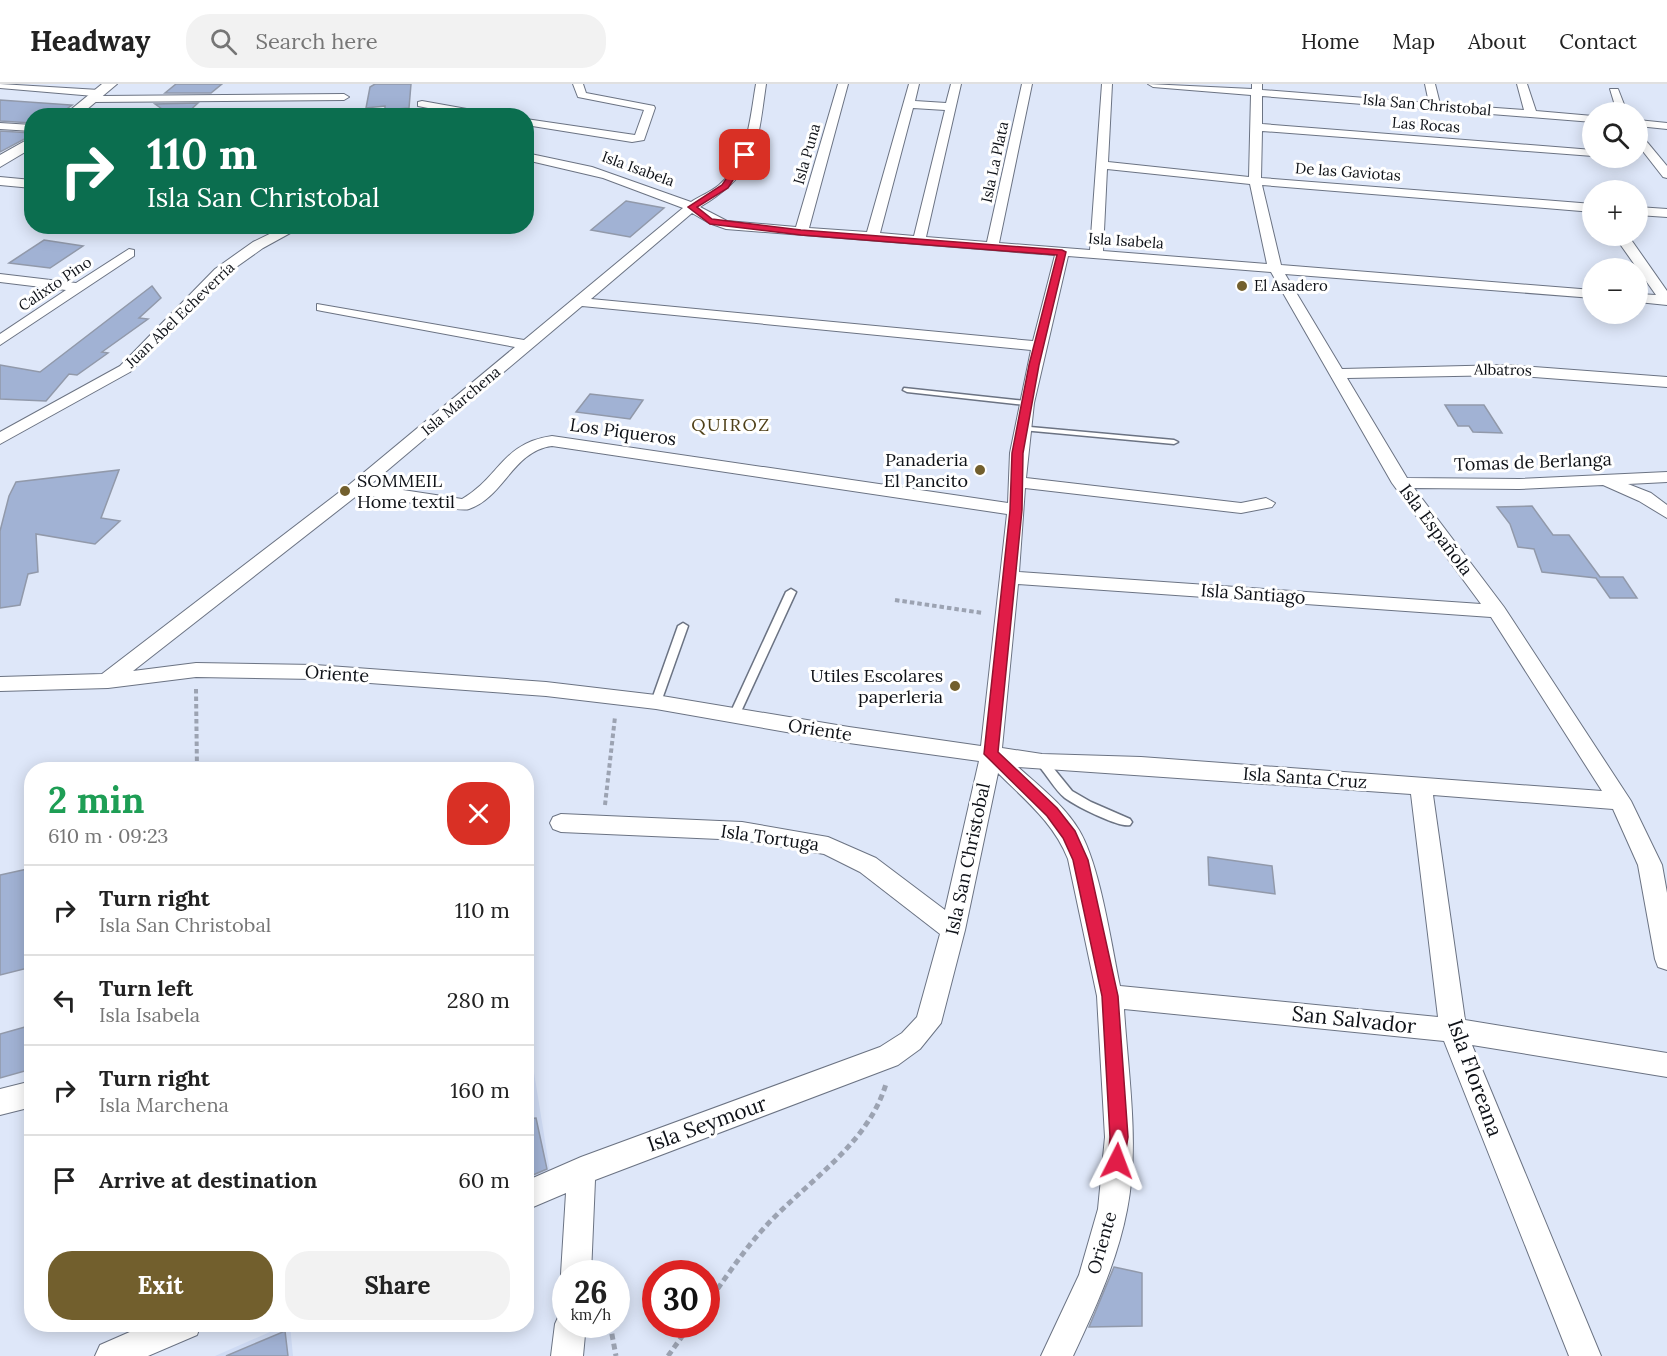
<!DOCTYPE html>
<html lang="en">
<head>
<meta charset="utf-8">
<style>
  :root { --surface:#fff; --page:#f2f2f2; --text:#222; --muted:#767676; --line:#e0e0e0; --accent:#725f2d }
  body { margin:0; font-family:Lora,serif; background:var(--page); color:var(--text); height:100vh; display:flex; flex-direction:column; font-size:22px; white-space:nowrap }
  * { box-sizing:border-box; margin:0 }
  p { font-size:20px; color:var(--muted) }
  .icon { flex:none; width:33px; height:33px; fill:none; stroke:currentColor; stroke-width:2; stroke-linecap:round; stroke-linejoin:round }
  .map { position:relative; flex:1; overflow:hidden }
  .panel { position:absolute; left:24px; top:678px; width:510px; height:570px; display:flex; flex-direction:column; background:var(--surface); border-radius:24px; box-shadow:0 3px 15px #0003 }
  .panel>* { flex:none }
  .hud { position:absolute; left:24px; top:24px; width:510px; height:126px; border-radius:24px; box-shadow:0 3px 15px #0003; background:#0b6e4f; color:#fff; overflow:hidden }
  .fabs { position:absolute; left:1582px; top:18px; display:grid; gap:12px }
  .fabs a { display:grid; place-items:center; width:66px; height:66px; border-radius:50%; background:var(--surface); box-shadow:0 3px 15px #0003; font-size:30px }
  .speed { position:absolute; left:552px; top:1176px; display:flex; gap:12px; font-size:30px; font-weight:700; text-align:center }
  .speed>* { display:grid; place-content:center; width:78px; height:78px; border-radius:50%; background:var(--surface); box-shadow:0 3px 15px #0003; line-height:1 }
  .speed small { font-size:15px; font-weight:400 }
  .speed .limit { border:9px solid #d22; background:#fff; color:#111 }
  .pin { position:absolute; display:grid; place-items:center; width:51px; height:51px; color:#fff; margin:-26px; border-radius:12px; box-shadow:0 3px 9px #0006 }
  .me { position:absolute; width:66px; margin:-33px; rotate:3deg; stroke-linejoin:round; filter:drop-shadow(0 0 4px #0008) }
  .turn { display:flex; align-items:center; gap:21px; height:126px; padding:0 24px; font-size:27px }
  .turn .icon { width:78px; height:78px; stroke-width:2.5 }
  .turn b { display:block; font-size:42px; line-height:51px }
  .round { display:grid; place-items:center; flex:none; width:63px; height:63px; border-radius:24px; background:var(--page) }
  .headline { display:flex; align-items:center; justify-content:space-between; height:102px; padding:0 24px }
  h1 { font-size:36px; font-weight:700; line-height:45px; color:#1e9e55 }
  .action { display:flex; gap:12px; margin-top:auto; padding:12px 24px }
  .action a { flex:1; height:69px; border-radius:24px; background:var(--accent); color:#fff; font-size:24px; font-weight:700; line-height:69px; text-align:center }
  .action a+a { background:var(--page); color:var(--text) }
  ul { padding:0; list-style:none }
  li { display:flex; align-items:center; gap:18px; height:90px; padding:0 24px; border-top:2px solid var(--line) }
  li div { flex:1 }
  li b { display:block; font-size:22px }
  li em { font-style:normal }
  header { display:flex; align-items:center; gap:36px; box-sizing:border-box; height:84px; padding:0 30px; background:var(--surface); border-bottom:2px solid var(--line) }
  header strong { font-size:28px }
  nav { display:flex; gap:33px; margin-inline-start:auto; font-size:21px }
  .search { width:420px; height:54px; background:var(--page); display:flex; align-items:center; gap:15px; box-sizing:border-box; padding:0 21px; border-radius:24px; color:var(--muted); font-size:22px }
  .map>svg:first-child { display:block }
  .built { fill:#cfdbf4 }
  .building { fill:#a1b2d4; stroke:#9199aa; stroke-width:1.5 }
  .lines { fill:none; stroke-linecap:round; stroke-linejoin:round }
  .service-casing { stroke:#6b7383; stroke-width:3 }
  .minor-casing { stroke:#6b7383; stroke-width:2 }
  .tertiary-casing { stroke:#6b7383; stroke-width:2 }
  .path-far1 { stroke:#9ca3b2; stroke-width:4; stroke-dasharray:4.5 3; stroke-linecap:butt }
  .path { stroke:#9ca3b2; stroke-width:5; stroke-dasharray:6 4; stroke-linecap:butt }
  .service { fill:#fff; fill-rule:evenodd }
  .minor { fill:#fff; fill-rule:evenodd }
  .tertiary { fill:#fff; fill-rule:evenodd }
  .route { fill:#e11d48; stroke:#92132f; stroke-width:1.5 }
  .poi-dot { fill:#725f2d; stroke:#fff; stroke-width:2 }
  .labels { text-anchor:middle; stroke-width:6; stroke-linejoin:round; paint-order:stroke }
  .far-street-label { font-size:15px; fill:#0e1117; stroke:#fff }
  .far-poi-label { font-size:15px; fill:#0e1117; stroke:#fff; text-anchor:start }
  .far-quarter-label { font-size:18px; letter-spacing:1.5px; fill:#4f4018; stroke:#fff }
  .street-label { font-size:18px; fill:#0e1117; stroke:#fff }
  .poi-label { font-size:18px; fill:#0e1117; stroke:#fff; text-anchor:end }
  .near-street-label { font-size:21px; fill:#0e1117; stroke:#fff }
</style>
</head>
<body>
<header>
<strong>Headway</strong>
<div class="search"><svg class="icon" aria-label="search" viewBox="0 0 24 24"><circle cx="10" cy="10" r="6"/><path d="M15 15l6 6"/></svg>Search here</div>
<nav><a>Home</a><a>Map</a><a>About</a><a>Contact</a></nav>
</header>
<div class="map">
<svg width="1667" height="1272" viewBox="0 0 1667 1272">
  <rect width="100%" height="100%" fill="#dee7f9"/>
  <g class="built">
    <path d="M526,939L552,1100L526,1109Z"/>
    <path d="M286,1241H290L293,1272H215Z"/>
  </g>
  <g class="building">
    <path d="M176,0H222L211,9H165Z"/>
    <path d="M375,0H411L409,24L385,26V22L366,24L370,3Z"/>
    <path d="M0,16L72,21L57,32H32V39L0,37Z"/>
    <path d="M198,19L184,32H172L155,20Z"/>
    <path d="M0,47L32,49V51L0,68Z"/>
    <path d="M626,117L664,124L630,153L591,146Z"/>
    <path d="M44,156L83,162L50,184L9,179Z"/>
    <path d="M152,202L161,214L139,234L148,235L102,268L108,269L77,291L69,290L46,317L0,315V281L40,288Z"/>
    <path d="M590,310L643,316L630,335L576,328Z"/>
    <path d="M1445,321H1484L1502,349L1473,348L1469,342H1458Z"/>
    <path d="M119,386L101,434L120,437L95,460L36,450L38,488L28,490L20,521L0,524V447L9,412L16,398Z"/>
    <path d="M1532,422L1553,451H1569L1600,493H1623L1637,514H1610L1596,494L1542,488L1534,465L1518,463L1510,440L1497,423Z"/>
    <path d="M1208,773L1272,782L1275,810L1209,801Z"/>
    <path d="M32,784V883L0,891V791Z"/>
    <path d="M32,941V985L0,994V950Z"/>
    <path d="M536,1034L547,1085L526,1094V1035Z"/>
    <path d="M1114,1183L1142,1189V1242L1089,1243Z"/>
    <path d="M285,1247L288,1272H226Z"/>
  </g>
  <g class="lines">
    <defs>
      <g id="service">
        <path d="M904,304L1026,317L1030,319L1026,321L907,308L903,306Z"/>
        <path d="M1019,342L1174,356L1178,358L1174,360L1022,346H1019Z"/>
        <path d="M791,505L796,508L739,632L734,636L730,635L729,632L786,508Z"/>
        <path d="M683,539L688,542L661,618L656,622L652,621L651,618L678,542Z"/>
        <path d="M1042,674L1046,675L1072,707L1091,718L1130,735L1132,738L1130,741C1119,744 1076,722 1065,714C1055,706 1047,691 1038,681L1037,678L1038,675Z"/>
      </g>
      <g id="minor">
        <path d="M0,0L99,6L104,9L101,12L344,10L349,13L344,16L94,18L89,15L94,12L0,4Z"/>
        <path d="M573,0H583L586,9L654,22L655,24L644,56L632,58L526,41V35L635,51L644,26L578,13Z"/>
        <path d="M756,0H766C757,63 758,88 700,123L727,137L796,143L838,0H848L809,144L867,148L909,0H919L915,17L946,19L951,0H961L926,153L987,158L1022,0H1032L999,159L1090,166L1102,0H1112L1108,78L1249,93L1251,11L1153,3L1148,0L1252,5V0H1262V6L1429,19L1425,0H1435L1440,20L1524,26L1517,0H1527L1536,27L1593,32V38L1262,12V40L1593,66V72L1262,47L1261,94L1593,120V128L1262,101L1281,181L1593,206V214L1285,190L1342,285L1507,281L1667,293V303L1507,291L1347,294L1407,394L1519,395L1667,388V398L1628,400L1651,409L1667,421V434L1639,417L1603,401L1519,405L1414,404L1504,523L1631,717L1662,781L1667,809V886L1658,883L1655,875L1638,781L1613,725L1433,711L1465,936L1667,969V993L1472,961L1601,1272H1569L1444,957L1124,925C1128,990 1140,1061 1127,1126C1117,1178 1095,1225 1073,1272H1041L1079,1191L1098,1125L1105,1053L1097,912L1068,775C1054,739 1025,716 998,689L965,846L941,939L920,965L898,981L595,1096L591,1190H566L565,1201L561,1190L566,1109L526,1126V1097L581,1073L880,963L902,949L917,933L940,850L860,788L824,770L742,756L561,748L553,745L550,739L553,733L561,730L742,738L828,753L876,774L945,826L979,677L849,659L656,625L546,612L315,595L196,593L108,604L0,607V593L102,590L350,400L515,263L322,227L317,226V220L524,256L683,124L603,94L526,76V69L592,83L691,118C700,112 711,108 719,101C748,77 750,34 756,0ZM913,24L945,26L914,152L880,149ZM1107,85L1250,100L1267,180L1103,167ZM692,129L709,139L726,145L1055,171L1033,257L591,215ZM1068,172L1271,188L1392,399L1481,520L1019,488L1025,404L1241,429L1272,423L1275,419L1266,414L1241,419L1026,394L1034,319ZM582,222L1031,266L1010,369L1008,419L552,352C502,359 500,393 462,415L370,401ZM552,362L1007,430L981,662L849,643L656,611L546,598L315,581L196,579L133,587L359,410C377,412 459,429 469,425C504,413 513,367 552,362ZM1018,500L1491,533L1602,707L1141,673L1042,670L1002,664ZM1018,683L1411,710L1438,933L1120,902C1111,859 1100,781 1079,746C1064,721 1039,702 1018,683Z"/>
        <path d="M1610,5H1618L1627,28H1617Z"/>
        <path d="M422,17L489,29L494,32H468L418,22V18Z"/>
        <path d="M1638,36L1667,39V45L1638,42Z"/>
        <path d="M0,39L32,41V47L0,45Z"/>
        <path d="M1638,51L1642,52L1667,82V94L1663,93L1638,61Z"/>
        <path d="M0,93L32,96V104L0,101Z"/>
        <path d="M1638,123L1667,125V133L1638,131Z"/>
        <path d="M286,142H303L263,164L225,191L130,288L0,360V348L120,282L215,185L253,158Z"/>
        <path d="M1627,156L1632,157L1667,207V221L1638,218V210L1656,211L1620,160Z"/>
        <path d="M129,165L134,166V172L0,261V250L66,206L0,198V190L76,199Z"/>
        <path d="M32,997V1023L0,1031V1005Z"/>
        <path d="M566,1227V1240H586L583,1272H551L555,1240L560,1229Z"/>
        <path d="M148,1240H201L197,1251L148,1272H95L100,1261Z"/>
      </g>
      <g id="tertiary">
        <path d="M102,0H117L79,32H63Z"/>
        <path d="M32,53V64L0,83V71Z"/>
      </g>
    </defs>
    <use href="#service" class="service-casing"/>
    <use href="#minor" class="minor-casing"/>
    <use href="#tertiary" class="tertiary-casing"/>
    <g class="path-far1">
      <path d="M895,516L983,529"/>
      <path d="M196,605L197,686"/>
      <path d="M605,721L615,633"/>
    </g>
    <g class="path">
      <path d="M706,1221C725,1195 743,1167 765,1143C807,1097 867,1062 886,1000"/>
      <path d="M610,1240L616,1272"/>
      <path d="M668,1272L691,1240"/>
    </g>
    <use href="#service" class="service"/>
    <use href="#minor" class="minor"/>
    <use href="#tertiary" class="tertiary"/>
  </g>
  <path class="route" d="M743,70L749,71L728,104L697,123L712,135L801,146L1062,166L1066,168L1039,281L1023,369L1022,426L998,668L1057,724L1075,747L1088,776L1118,912L1128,1053L1123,1084L1117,1086L1110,1084L1108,1077L1110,1053L1102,912L1073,776L1063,754L1047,732L984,670L1010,426L1012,369L1029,281L1057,171L801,151L710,140L688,123L722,101Z"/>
  <g class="poi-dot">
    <circle cx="1242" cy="202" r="6"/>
    <circle cx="980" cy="386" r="6"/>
    <circle cx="345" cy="407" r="6"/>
    <circle cx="955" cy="602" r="6"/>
  </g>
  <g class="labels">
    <g class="far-street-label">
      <text transform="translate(1427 21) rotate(5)" y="5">Isla San Christobal</text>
      <text transform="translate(1426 41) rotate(4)" y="5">Las Rocas</text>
      <text transform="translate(807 70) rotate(-74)" y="5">Isla Puna</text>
      <text transform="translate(995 78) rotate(-78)" y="5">Isla La Plata</text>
      <text transform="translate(638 85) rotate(20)" y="5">Isla Isabela</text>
      <text transform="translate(1348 88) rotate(4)" y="5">De las Gaviotas</text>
      <text transform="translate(1126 157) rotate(4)" y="5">Isla Isabela</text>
      <text transform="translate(55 200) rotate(-34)" y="5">Calixto Pino</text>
      <text transform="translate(180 231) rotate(-44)" y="5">Juan Abel Echeverría</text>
      <text transform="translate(1503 286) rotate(1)" y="5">Albatros</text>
      <text transform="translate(461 317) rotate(-40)" y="5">Isla Marchena</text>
    </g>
    <g class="far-poi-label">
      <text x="1254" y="207">El Asadero</text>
    </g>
    <g class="far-quarter-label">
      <text x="731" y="347">QUIROZ</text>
    </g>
    <g class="street-label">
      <text transform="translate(623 348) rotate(8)" y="6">Los Piqueros</text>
      <text transform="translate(1533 378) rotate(-2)" y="6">Tomas de Berlanga</text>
      <text transform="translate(1436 446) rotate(53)" y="6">Isla Española</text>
      <text transform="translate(1253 510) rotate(4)" y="6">Isla Santiago</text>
      <text transform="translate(337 590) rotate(4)" y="6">Oriente</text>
      <text transform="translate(820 646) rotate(9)" y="6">Oriente</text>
      <text transform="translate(1305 694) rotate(4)" y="6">Isla Santa Cruz</text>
      <text transform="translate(770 754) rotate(8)" y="6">Isla Tortuga</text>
      <text transform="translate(968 775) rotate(-78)" y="6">Isla San Christobal</text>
      <text transform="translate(1102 1159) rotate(-74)" y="6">Oriente</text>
    </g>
    <g class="poi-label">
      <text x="968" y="382">Panaderia<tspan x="968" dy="21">El Pancito</tspan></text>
      <text x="357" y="403" text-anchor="start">SOMMEIL<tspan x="357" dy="21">Home textil</tspan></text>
      <text x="943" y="598">Utiles Escolares<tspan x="943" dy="21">paperleria</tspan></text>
    </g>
    <g class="near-street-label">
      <text transform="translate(1354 936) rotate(6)" y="7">San Salvador</text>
      <text transform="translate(1475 994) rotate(70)" y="7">Isla Floreana</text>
      <text transform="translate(707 1040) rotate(-20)" y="7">Isla Seymour</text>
    </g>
  </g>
</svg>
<div class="fabs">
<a><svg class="icon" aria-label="search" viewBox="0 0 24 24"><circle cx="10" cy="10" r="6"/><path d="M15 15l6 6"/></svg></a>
<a>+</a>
<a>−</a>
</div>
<div class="speed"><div>26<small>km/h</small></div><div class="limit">30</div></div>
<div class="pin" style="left:745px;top:71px;background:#d93025"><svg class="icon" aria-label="arrive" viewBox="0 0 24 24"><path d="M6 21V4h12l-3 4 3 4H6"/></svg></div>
<svg class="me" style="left:1117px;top:1077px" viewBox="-20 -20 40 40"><path d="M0-17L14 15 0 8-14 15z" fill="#e11d48" stroke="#fff" stroke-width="4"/></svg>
<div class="hud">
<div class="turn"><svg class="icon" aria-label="right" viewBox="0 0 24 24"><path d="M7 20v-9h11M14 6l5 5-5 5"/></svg><div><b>110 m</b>Isla San Christobal</div></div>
</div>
<section class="panel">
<div class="headline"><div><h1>2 min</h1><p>610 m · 09:23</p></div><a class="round" style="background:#d93025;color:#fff"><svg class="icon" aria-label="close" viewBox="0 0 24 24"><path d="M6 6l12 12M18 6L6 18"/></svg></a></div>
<ul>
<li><svg class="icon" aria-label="right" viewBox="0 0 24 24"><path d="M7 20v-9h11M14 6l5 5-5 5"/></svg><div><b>Turn right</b><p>Isla San Christobal</p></div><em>110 m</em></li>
<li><svg class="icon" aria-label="left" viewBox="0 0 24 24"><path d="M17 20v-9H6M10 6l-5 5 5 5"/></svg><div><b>Turn left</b><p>Isla Isabela</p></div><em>280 m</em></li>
<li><svg class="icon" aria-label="right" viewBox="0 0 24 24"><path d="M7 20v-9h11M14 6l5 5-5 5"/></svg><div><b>Turn right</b><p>Isla Marchena</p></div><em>160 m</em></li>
<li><svg class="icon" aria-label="arrive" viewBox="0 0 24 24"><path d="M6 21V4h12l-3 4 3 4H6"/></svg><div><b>Arrive at destination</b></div><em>60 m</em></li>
</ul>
<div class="action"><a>Exit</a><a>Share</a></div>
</section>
</div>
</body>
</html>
